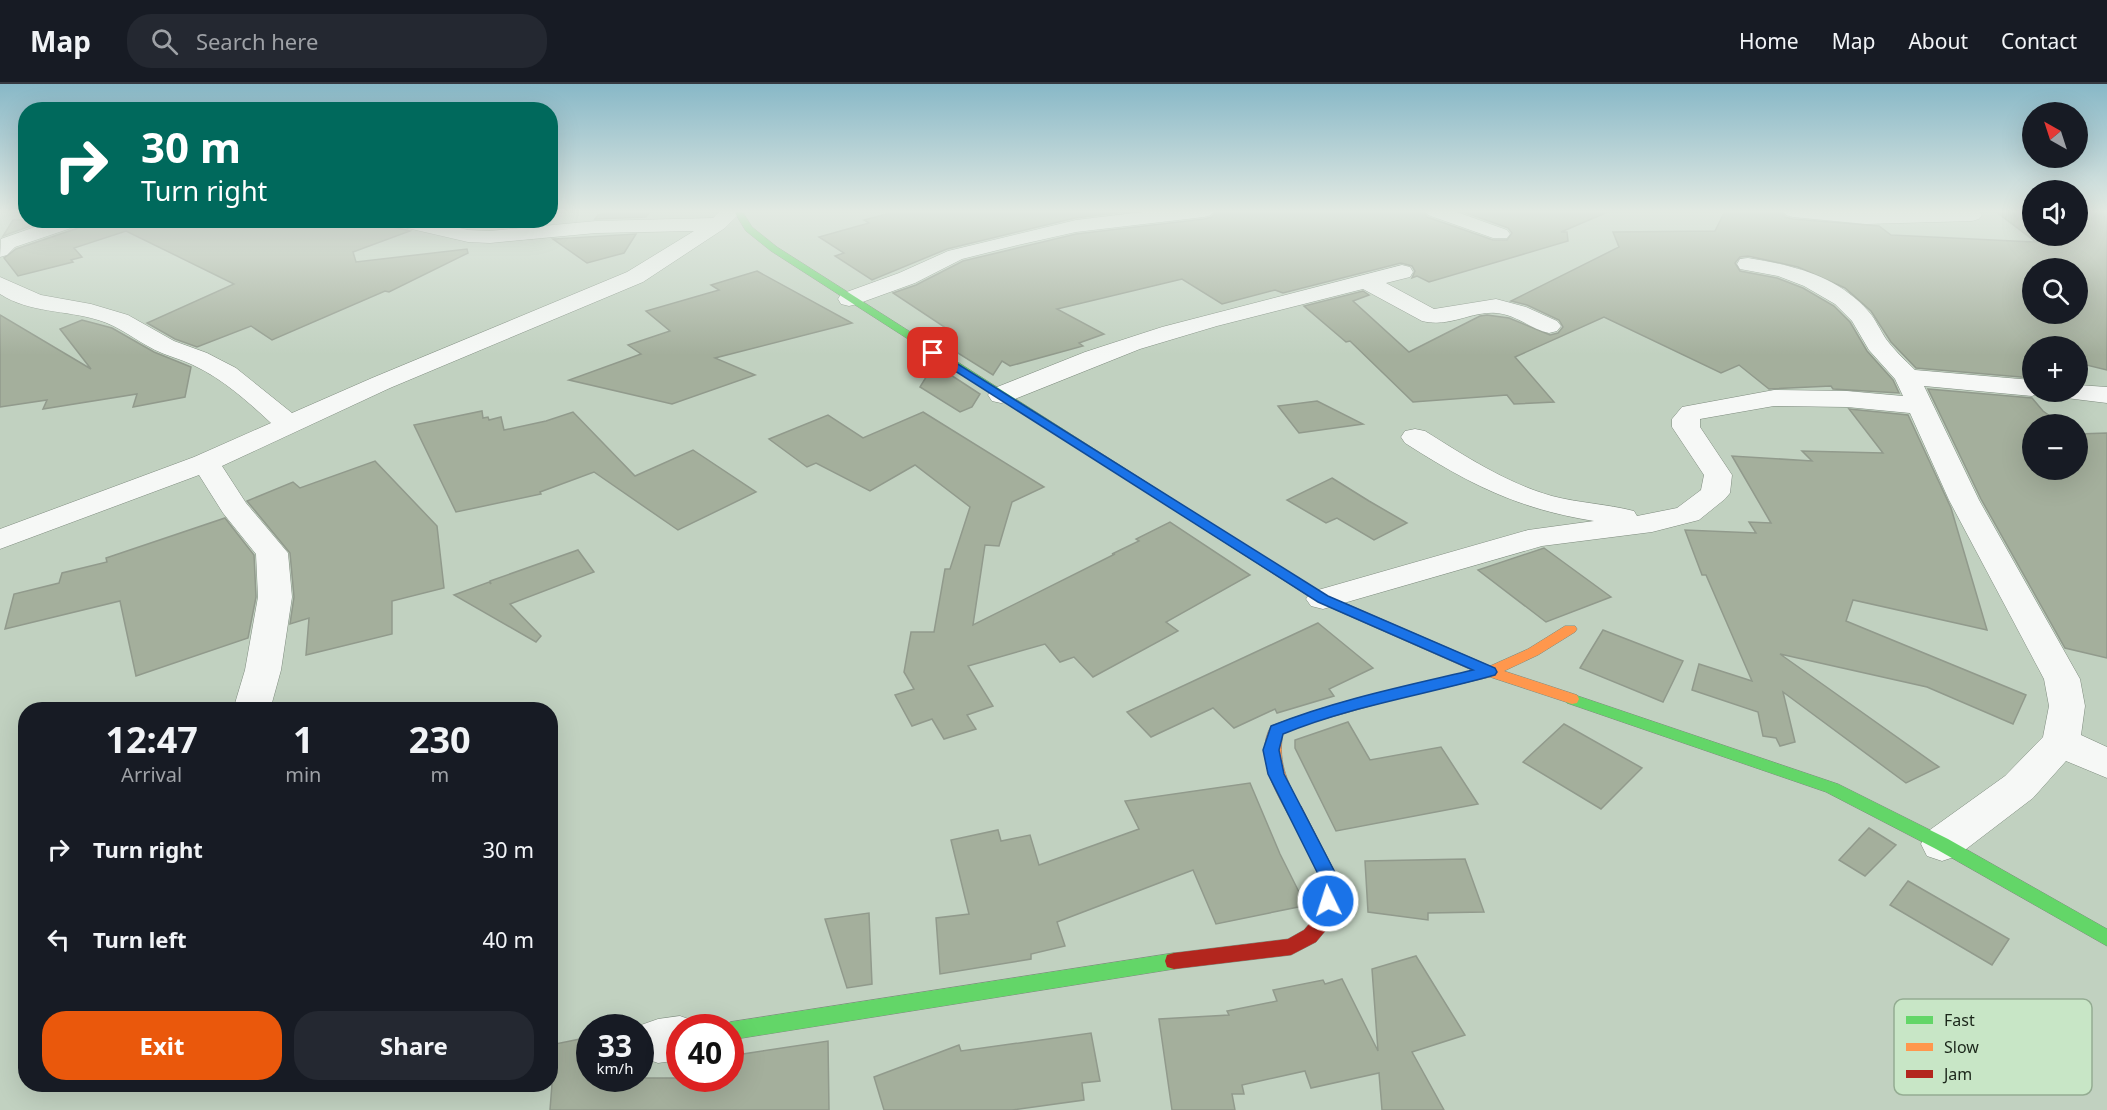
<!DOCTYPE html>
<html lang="en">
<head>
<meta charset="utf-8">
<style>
  :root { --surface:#171b24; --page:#242831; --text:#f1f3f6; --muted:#9ea1a6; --line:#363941; --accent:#ea580c }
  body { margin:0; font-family:"Noto Sans",sans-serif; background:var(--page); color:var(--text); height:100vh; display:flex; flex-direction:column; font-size:22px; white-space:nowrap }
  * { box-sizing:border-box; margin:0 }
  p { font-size:20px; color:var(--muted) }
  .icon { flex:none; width:33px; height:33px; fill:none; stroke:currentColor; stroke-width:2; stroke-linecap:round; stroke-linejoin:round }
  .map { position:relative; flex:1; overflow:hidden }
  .side { position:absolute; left:18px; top:618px; width:540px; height:390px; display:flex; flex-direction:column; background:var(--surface); border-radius:24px; box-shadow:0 6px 24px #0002 }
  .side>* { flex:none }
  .top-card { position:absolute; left:18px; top:18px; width:540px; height:126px; border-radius:24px; box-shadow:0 6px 24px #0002; background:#00695c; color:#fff; overflow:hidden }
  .needle { width:39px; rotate:321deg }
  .fabs { position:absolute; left:2022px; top:18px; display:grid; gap:12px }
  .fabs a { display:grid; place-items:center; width:66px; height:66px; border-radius:50%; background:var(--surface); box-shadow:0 6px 24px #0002; font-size:30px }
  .speed { position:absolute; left:576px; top:930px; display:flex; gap:12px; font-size:30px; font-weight:700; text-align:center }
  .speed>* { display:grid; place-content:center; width:78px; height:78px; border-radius:50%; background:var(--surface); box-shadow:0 6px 24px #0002; line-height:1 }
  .speed small { font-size:15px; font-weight:400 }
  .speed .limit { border:9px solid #d22; background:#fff; color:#111 }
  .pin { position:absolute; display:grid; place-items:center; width:51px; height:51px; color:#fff; margin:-26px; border-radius:12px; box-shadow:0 3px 9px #0006 }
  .me { position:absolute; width:66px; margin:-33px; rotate:356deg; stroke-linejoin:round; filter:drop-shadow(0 0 4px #0008) }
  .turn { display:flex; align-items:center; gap:21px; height:126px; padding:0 24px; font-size:27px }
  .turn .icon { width:78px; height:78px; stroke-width:2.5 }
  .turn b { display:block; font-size:42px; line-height:51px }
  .eta { display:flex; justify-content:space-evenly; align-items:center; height:102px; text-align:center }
  .eta b { font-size:36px; font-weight:700; line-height:42px }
  .button { display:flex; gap:12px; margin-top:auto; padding:12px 24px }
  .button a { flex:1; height:69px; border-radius:24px; background:var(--accent); color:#fff; font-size:24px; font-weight:700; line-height:69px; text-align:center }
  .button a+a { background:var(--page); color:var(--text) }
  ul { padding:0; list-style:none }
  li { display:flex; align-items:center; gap:18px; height:90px; padding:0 24px }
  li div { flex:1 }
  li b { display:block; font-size:22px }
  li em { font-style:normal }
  header { display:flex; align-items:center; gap:36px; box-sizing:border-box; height:84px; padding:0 30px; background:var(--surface); border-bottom:2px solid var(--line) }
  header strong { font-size:28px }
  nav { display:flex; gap:33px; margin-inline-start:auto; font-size:21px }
  .search { width:420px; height:54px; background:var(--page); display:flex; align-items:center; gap:15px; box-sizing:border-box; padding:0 21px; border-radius:24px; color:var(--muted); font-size:22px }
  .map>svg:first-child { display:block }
  .building { fill:#a4af9c; stroke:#919a8c; stroke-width:1.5; fill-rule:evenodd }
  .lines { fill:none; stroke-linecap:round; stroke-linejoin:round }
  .street-casing { stroke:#7e8b7e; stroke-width:1 }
  .fast-casing { stroke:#7e8b7e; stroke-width:1 }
  .slow-casing { stroke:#7e8b7e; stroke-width:1 }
  .jam-casing { stroke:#7e8b7e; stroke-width:1 }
  .street { fill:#f6f8f6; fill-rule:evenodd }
  .fast { fill:#63d668; fill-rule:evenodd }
  .slow { fill:#ff974d; fill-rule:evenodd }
  .jam { fill:#b3261e; fill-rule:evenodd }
  .route { fill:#1a73e8; stroke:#114b97; stroke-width:1.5 }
  .key { fill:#c8e6c6; stroke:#94ac92; stroke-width:1.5 }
  .key-label { font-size:16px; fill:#1b261a }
</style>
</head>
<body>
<header>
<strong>Map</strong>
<div class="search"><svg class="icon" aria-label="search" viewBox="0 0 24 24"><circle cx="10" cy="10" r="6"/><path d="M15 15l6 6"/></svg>Search here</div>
<nav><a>Home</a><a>Map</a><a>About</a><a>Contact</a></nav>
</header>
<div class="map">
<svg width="2107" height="1026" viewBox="0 0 2107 1026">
  <rect width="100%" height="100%" fill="#c1d1c0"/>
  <g class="building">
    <path d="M606,127H650L646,133L595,135L598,131L605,130Z"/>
    <path d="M898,127H1130L1075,134L947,165L872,196L835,172L844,169L819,153L869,139L864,136Z"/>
    <path d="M1216,127H1423L1427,133L1493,156H1507L1512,149L1508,144L1461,127H1610L1561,148H1567L1568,157L1429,198L1417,192L1412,194L1415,187L1412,182L1401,179L1283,209L1275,206L1222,220L1182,195L1057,225L1104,250L1079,259L1083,262L1010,282L1002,277L993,291L945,261L952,248L893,209L916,201L963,177L1076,150L1204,135L1212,133Z"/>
    <path d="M1725,127H1781L1785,133L1793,135L1879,142L1891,151L2036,158L1995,127H2032V152H2078V127H2107V286L2078,279V262H2032V294L1916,284L1891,258L1871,227L1845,204L1798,183L1748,172L1740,173L1735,179L1740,187L1777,194L1803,204L1834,222L1850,238L1867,267L1893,296L1899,309L1833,305L1831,302L1769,305L1739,281L1721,289L1604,233L1515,273L1554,318L1514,320L1507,311L1413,318L1350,257L1346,258L1304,222L1363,207L1369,211L1353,217L1409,268L1480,232L1487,231L1509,234L1550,251L1558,249L1563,243L1559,236L1527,221L1511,217L1619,163L1613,148L1715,147ZM2032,184H2078V230H2032Z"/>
    <path d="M13,136H47L3,152Z"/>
    <path d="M88,136H385L389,142L410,147L353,168L356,178L467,165L468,169L389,208L385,207L272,256L251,242L197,263L175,255L147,239L234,200L126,147L74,164L82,173L71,176L73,178L18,192L4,174L16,165L84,142Z"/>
    <path d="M636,150L624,169L587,179L553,155Z"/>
    <path d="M757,187L852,239L715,274L755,291L672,320L569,296L641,270L628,261L670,247L646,227L719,206L711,201Z"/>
    <path d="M0,231L91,285L60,245L82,236L112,244L154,268L191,283L185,313L133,323L137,310L43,325L47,316L0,323Z"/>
    <path d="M934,280L980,310L972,323L960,328L920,303Z"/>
    <path d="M1928,305L2032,314L2043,327L2061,340H2032V386H2078V350L2107,349V574L2065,564L1981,415Z"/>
    <path d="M1317,317L1363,340L1299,349L1278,322Z"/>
    <path d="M1849,325L1908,331L1951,424L1987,546L1853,516L1846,537L2026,611L2013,640L1927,603L1780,570L1939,683L1906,699L1783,608L1795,658L1780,662L1776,654L1763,652L1758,628L1692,606L1699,580L1752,597L1706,491H1702L1685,446L1756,449L1749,438L1771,439L1732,372L1812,377L1802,367L1883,369Z"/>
    <path d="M482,327L483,334L488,333L489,336L501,333L504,346L546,337L573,328L635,392L693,366L756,408L678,446L594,388L540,408L541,410L456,428L414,341Z"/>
    <path d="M923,328L1044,403L1012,418L999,462L985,461L973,541L1115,470H1112L1139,457L1136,455L1170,438L1250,491L1166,538L1178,547L1093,593L1074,573L1060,578L1045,560L968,582L993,622L967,631L976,645L944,655L932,635L912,642L895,611L914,605L904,588L911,548H934L945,485H950L970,423L915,381L870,407L816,379L807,383L769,355L828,331L863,354Z"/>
    <path d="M375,377L437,442L444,504L392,517V550L306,571L309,534L290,540L294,513L290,469L247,417L293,398L300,404Z"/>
    <path d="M1332,394L1369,417L1407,439L1374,456L1337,434L1326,439L1287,416Z"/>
    <path d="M225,434L254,471L256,513L248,554L136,592L120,517L5,545L14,510L59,499L62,489L107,478L106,474Z"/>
    <path d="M1544,464L1611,513L1546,538L1478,486Z"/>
    <path d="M578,466L594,488L510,520L541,552L536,558L454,511L489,498L491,500L490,497Z"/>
    <path d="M1318,539L1373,584L1329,605L1334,612L1277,629L1275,625L1234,644L1213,624L1151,653L1127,628Z"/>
    <path d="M1603,546L1683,577L1663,618L1580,584Z"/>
    <path d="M1348,638L1370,676L1441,663L1478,720L1336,747L1295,664V656Z"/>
    <path d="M1564,640L1642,684L1601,725L1523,678Z"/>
    <path d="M1250,699L1280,770L1304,818L1303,822L1216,840L1193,786L1057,838L1065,862L1031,870V875L940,890L936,834L969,830L951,756L998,746L1001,757L1030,751L1039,781L1139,745L1125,717Z"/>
    <path d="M1869,744L1896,761L1865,792L1839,776Z"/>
    <path d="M1465,775L1484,828L1428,829V836L1368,828L1365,777Z"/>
    <path d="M1908,797L2009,855L1992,881L1890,821Z"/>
    <path d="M869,829L872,900L847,904L825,835Z"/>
    <path d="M1416,872L1465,951L1412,968L1444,1026H1382L1379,989L1311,1004L1305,987L1242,1001L1244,1010H1232L1235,1026H1172L1159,935L1229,931L1227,927L1277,917L1273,906L1323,896L1325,900L1342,895L1378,967L1372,885Z"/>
    <path d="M1091,949L1100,997L1082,999L1084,1016L1012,1026H884L874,993L959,961L961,967Z"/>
    <path d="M590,953V994H640V975L646,977L645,994H730V972L828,957L829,1026H550L555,960Z"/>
  </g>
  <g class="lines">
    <defs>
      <g id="street">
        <path d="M720,127H742L725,144L643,198L390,304L222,382L246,419L288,469L292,513L281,586L270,626H233L245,586L258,513L256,470L223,429L199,391L0,465V445L194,373L271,339C247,317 223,295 193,281C181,275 167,272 155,266C135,256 119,242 98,236C66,226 29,229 0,210V193L41,211L91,220L128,231L174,257L207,269L236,284L292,329L372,294L627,188L694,147L596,149L490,159L468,158L390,140L387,136H426L468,146L490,147L596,137L713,134Z"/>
        <path d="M1151,127H1214L1211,131L1204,133L1076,148L1018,161L962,175L915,199L857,220L849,222L841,220L838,215L841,210L899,189L948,167L1076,136Z"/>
        <path d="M1425,127H1454L1507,146L1510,150L1507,154H1493L1428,131Z"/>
        <path d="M1783,127H1979L1982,131L1979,135L1972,137L1866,140L1793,133L1786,131Z"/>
        <path d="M55,136H86L83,140L15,163L7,171L0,173L1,155Z"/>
        <path d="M1748,174C1792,181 1838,192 1869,228C1876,236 1880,246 1886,255C1894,266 1905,276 1915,286L2032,296V308H2042L2032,312L1924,302L1979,416L2080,595L2085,622L2081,651L2107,663V694L2066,677L2033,714L1957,772L1942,777L1927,772L1921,760L1927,748L2005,692L2043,653L2049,622L2044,595L1949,416L1910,329L1847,323L1774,322L1700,335V343L1732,391L1730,409L1725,415L1699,436L1652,448L1542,462L1323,525L1311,522L1306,515L1311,508L1528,446L1594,437C1518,425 1469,400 1405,359L1401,353L1405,347L1415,345L1425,347C1465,372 1506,399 1552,412C1579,419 1607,420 1634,427L1637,432L1677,424L1701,406L1704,391L1672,343V335L1682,323L1774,306L1847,307L1903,312L1895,295L1869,266L1852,237L1835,220L1804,202L1778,192L1740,185L1737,180L1740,175Z"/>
        <path d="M1402,181L1410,183L1413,188L1410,193L1386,199L1434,225L1496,215L1526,223L1557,237L1561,242L1557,247L1549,249C1531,245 1515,230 1496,229C1471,227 1450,244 1422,237L1363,205L1217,242L1140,265L1010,317L1001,319L992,317L988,311L992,305L1085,268L1162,243Z"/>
        <path d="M2078,301L2107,303V319L2058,313L2054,308H2078Z"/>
        <path d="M680,932L697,938L699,944H680V976L658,979L641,973V941L658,935Z"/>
      </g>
      <g id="fast">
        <path d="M734,127H742L752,143L777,163L1278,482L1276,485H1266L771,167L746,147Z"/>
        <path d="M1572,610L1838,700L1948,755L2107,845V862L1936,765L1826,708L1567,619L1565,615L1567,611Z"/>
        <path d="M1174,869L1181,871L1183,877L1181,883L1174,885L730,956V944H722L730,938Z"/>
      </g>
      <path id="slow" d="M1271,478L1328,512L1490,582L1528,565L1565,542H1575L1577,545L1575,548L1538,571L1504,587L1577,611L1579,615L1577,619L1572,620L1490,593L1395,615L1310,639L1283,649C1277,680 1289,701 1303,727L1301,732L1295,733L1289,732C1275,706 1254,672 1271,642C1336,617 1406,602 1474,587L1318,518L1266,485L1264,482L1266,479Z"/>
      <path id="jam" d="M1295,721L1301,722L1340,798L1331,840L1316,858L1291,871L1174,885L1167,883L1165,877L1167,871L1174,869L1288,855L1304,846L1316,832L1322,798L1287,727L1289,722Z"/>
    </defs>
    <use href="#street" class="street-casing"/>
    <use href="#fast" class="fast-casing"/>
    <use href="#slow" class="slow-casing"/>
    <use href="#jam" class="jam-casing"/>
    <use href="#street" class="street"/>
    <use href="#fast" class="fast"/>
    <use href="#slow" class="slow"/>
    <use href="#jam" class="jam"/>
  </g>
  <linearGradient id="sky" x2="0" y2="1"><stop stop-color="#88b8c7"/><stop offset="0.47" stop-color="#e3eae3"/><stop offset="1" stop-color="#e3eae3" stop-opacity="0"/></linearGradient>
  <rect width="2107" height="271" fill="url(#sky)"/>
  <path class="route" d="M930,267H937L1328,512L1495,584L1497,588L1495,591C1424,611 1351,622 1283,650L1279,666L1284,690L1340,798L1334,822L1328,824L1322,822L1319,817L1322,798L1268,690L1263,666L1271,642C1336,616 1405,602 1473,586L1318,518L930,271Z"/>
  <rect x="1894" y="915" width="198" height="96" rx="9" class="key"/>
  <rect x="1906" y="932" width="27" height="8" fill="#63d668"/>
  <rect x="1906" y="959" width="27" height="8" fill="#ff974d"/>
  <rect x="1906" y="986" width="27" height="8" fill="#b3261e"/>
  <g class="key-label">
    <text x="1944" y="942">Fast</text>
    <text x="1944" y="969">Slow</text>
    <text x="1944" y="996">Jam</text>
  </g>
</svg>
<div class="fabs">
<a><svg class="needle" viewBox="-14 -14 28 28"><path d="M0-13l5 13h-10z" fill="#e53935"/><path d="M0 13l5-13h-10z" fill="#9ea1a6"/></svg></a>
<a><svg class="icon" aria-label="sound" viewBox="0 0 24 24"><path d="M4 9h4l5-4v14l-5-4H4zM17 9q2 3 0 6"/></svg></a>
<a><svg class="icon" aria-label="search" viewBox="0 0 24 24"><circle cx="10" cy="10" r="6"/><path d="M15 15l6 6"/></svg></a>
<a>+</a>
<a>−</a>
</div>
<div class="speed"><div>33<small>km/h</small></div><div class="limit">40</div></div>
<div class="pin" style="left:933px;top:269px;background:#d93025"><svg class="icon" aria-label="arrive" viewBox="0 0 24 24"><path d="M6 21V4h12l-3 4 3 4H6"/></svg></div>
<svg class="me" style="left:1328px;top:817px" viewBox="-20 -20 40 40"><circle r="17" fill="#1a73e8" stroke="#fff" stroke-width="3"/><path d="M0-11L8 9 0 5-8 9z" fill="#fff"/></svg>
<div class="top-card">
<div class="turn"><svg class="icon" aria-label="right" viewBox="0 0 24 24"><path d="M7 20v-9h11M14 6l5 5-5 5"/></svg><div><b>30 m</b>Turn right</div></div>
</div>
<section class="side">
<div class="eta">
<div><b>12:47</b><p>Arrival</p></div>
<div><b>1</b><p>min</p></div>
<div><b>230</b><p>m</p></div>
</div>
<ul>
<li><svg class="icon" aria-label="right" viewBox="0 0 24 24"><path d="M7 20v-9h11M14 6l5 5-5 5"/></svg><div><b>Turn right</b></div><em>30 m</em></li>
<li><svg class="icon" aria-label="left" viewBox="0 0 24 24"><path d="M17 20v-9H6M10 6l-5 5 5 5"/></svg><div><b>Turn left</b></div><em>40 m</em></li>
</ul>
<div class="button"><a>Exit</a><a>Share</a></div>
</section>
</div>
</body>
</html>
